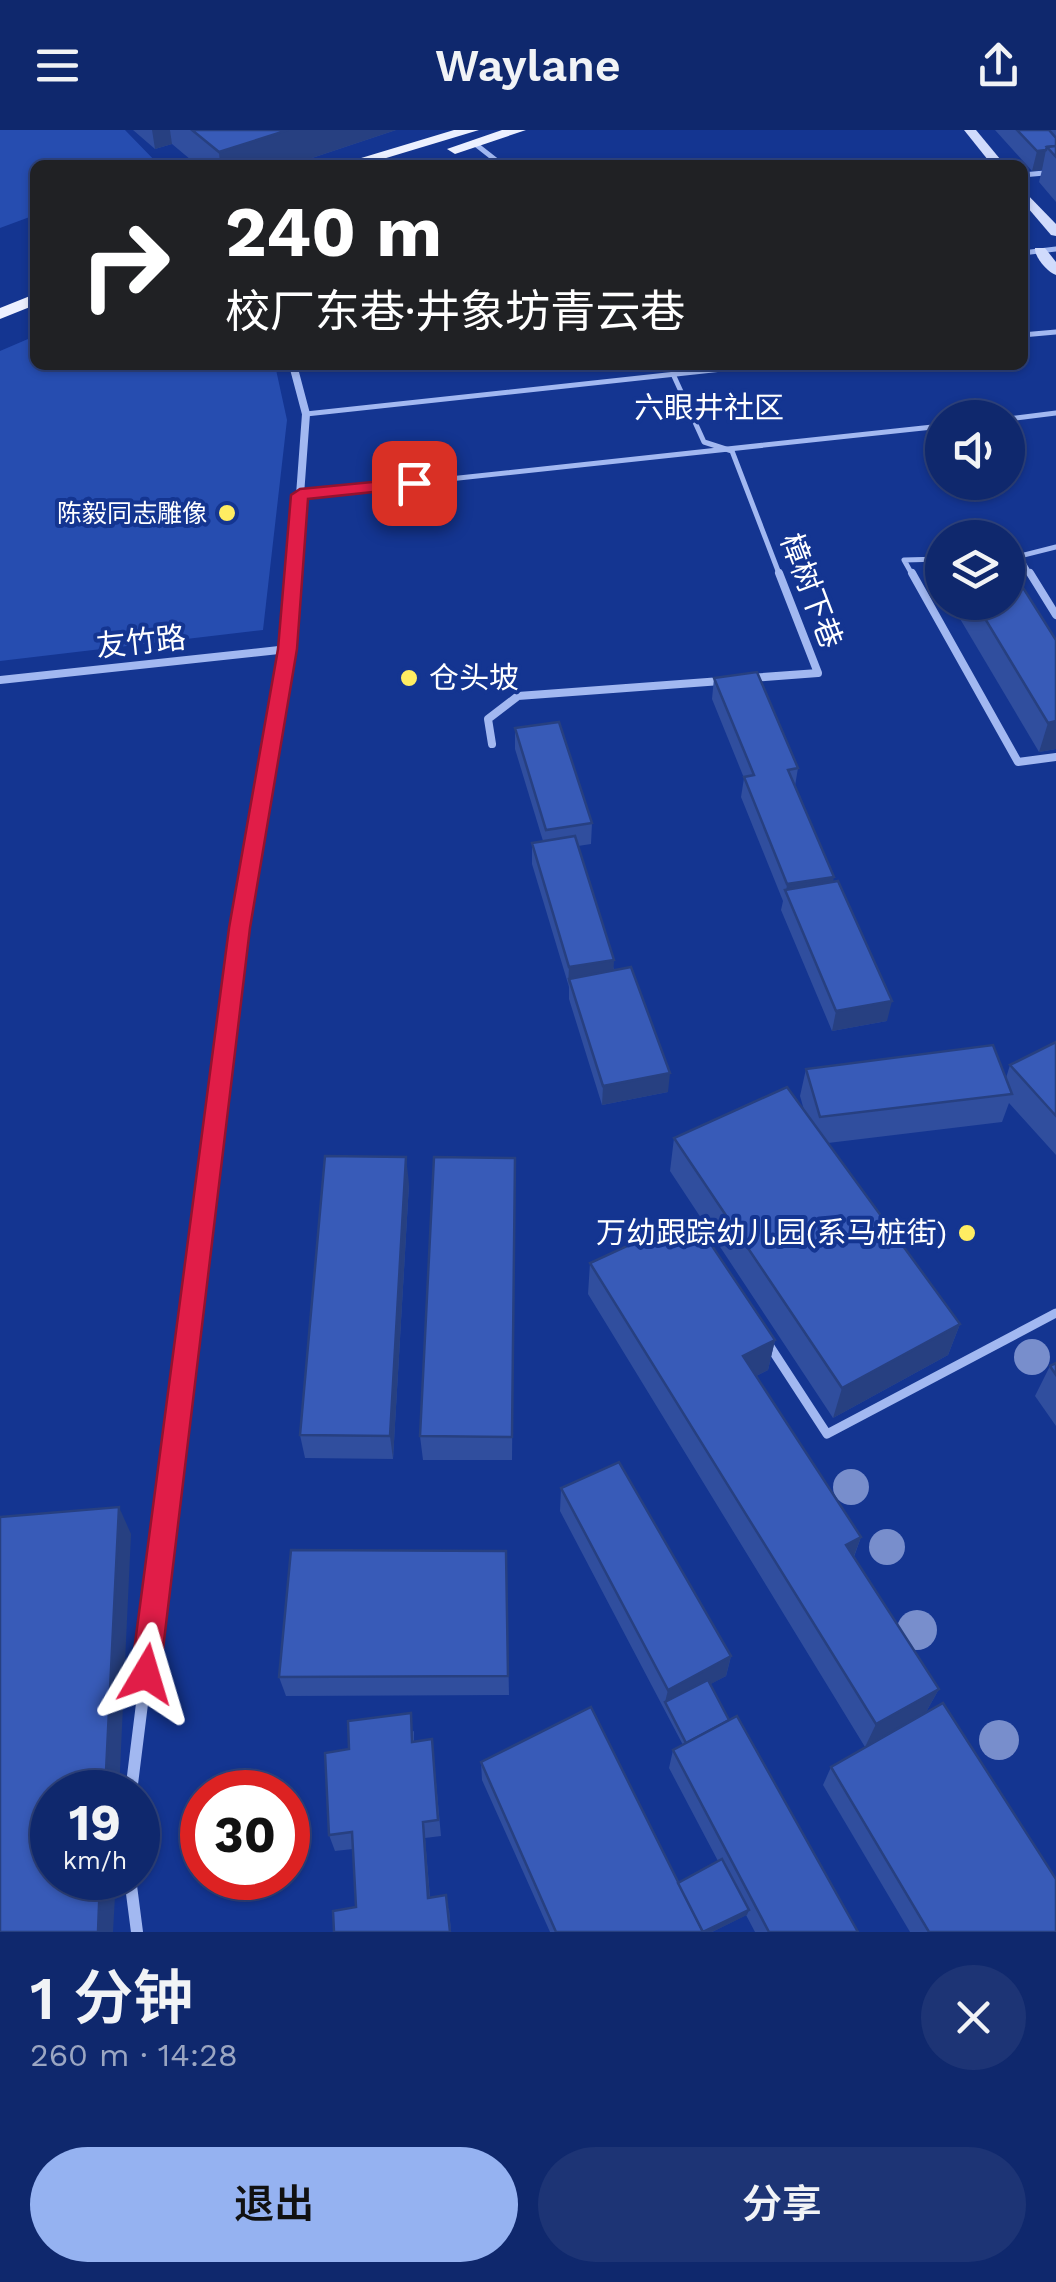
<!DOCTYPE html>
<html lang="zh">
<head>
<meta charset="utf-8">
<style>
  :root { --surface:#0f286d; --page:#1d3475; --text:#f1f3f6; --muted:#9ba6c2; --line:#2f4480; --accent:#95b2f1 }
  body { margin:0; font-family:"Work Sans","Noto Sans SC",sans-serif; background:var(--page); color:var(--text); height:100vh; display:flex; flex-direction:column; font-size:38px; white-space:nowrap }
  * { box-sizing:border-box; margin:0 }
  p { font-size:32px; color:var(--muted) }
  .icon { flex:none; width:55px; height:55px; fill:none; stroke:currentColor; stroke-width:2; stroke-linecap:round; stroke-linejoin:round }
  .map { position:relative; height:1802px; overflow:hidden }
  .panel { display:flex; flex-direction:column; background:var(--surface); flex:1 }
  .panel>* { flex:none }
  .hud { position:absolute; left:30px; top:30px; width:998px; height:210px; border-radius:15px; box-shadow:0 2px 8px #0004,0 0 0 2px var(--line); background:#202124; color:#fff; overflow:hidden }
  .controls { position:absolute; left:925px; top:270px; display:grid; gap:20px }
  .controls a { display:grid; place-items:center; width:100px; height:100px; border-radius:50%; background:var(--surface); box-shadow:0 2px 8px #0004,0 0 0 2px var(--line); font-size:50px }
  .speed { position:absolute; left:30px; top:1640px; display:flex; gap:20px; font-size:50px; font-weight:700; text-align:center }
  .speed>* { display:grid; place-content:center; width:130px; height:130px; border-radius:50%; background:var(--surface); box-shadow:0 2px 8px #0004,0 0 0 2px var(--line); line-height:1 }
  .speed small { font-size:25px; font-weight:400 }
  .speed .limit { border:15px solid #d22; background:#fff; color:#111 }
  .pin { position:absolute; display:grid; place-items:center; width:85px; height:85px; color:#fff; margin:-42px; border-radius:20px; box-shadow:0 5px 15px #0006 }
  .me { position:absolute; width:110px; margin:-55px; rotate:7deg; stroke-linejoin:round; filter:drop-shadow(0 0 8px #0008) }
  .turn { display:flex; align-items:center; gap:35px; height:210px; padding:0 30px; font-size:45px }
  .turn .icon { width:130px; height:130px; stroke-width:2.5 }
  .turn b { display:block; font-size:70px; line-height:85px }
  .round { display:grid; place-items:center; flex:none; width:105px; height:105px; border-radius:52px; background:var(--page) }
  .summary { display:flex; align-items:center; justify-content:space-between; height:170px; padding:0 30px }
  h1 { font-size:60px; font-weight:600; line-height:75px }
  .primary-button { display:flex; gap:20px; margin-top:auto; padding:20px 30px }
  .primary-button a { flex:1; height:115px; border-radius:60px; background:var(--accent); color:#111; font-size:40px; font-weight:600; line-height:115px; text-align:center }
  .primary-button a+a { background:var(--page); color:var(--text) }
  header { display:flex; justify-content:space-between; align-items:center; height:130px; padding:0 30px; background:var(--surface); font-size:45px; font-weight:600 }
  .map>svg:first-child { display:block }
  .green { fill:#264db0 }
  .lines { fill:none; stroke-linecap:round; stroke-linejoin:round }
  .lane-far2 { stroke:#a2b8f1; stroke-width:5 }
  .lane-far1 { stroke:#a2b8f1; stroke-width:8 }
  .lane { stroke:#a2b8f1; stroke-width:9 }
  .street-far2 { stroke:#a2b8f1; stroke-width:8 }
  .street-far1 { stroke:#a2b8f1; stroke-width:9 }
  .street { stroke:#a2b8f1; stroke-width:12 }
  .secondary { fill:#d0dbfc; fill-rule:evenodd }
  .primary { fill:#ecf0ff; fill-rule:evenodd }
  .tree { fill:#788ecc }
  .wall { fill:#304e9e }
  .shaded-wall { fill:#274081 }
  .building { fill:#385bb8; stroke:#274081; stroke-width:2.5 }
  .route { fill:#e11d48; stroke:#92132f; stroke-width:2.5 }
  .poi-dot { fill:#ffed62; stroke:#143591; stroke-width:4 }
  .labels { text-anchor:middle; stroke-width:8; stroke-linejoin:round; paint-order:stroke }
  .far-poi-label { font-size:25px; fill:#fff; stroke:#143591; text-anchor:end }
  .far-quarter-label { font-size:30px; fill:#fff; stroke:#143591 }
  .street-label { font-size:30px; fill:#fff; stroke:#143591 }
  .poi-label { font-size:30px; fill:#fff; stroke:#143591; text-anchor:start }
</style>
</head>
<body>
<header><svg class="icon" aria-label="menu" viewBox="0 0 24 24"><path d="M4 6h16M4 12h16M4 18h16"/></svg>Waylane<svg class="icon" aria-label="share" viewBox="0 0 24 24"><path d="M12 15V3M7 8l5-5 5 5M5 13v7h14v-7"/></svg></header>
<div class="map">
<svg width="1056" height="1802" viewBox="0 0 1056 1802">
  <rect width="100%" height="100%" fill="#143591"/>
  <g class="green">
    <path d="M0,0H125L159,35H35V85L0,98Z"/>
    <path d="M35,206V235H275L287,290L263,500L0,531V221Z"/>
  </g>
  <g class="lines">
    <g class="lane-far2">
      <path d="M474,13L502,35"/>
      <path d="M1022,45L1056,42"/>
      <path d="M1022,123L1056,119"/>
      <path d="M1022,205L1056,202"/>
      <path d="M673,244L704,312L732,321L780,446"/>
      <path d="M306,284L759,235"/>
      <path d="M1008,289L1056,283"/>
      <path d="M300,365L942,296"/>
      <path d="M1019,426L1031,446"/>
      <path d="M1008,429L1056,417"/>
      <path d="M913,446L904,430L942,429"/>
    </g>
    <g class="lane-far1">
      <path d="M912,443L1018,632L1056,627"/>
      <path d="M1030,443L1056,485"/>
      <path d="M750,548L818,543L779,443"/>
      <path d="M0,550L288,519"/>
      <path d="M492,614L488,589L518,566L721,551"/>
    </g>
    <path class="lane" d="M769,1215L827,1304L1056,1183"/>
    <path class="street-far2" d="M293,235L306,284L294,446"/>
    <path class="street-far1" d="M210,1032L239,798L288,519L294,443"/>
    <g class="street">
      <path d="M131,1662L210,1029"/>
      <path d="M130,1748L137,1802"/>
    </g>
    <g class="secondary">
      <path d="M964,0H976L1005,35H992Z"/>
      <path d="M1022,59L1056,94V106L1051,105L1022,71Z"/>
      <path d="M1035,118H1045L1056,132V145C1047,142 1034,126 1035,118Z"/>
    </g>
    <g class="primary">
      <path d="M454,0H479L363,35H338Z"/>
      <path d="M502,0H526L455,24L447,19Z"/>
      <path d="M35,164V175L0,189V178Z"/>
    </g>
  </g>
  <g class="tree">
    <circle cx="1032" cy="1227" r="18"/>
    <circle cx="851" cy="1357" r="18"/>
    <circle cx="887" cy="1417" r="18"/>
    <circle cx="917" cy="1500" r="20"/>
    <circle cx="999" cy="1610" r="20"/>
  </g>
  <g class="wall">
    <path d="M133,0H396L291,35H197L172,14L155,19Z"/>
    <path d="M995,0H1056V72L1039,52L1042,40L1032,41Z"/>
    <path d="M942,408V461L929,438L936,409Z"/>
    <path d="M950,472H1008L1056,510V619L1039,622Z"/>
    <path d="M714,548L798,638L795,656L887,891L832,901L781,780L783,771L741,667L744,648L712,569Z"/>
    <path d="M515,598L592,693L591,714L578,716L614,840L668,962L602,975L569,869V857L532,734V713L543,711L515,619Z"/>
    <path d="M1056,912V1025L1009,973L1002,992L828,1013L960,1194L948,1225L833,1288L670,1041L674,1008L804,980L800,966L806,939L1006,948L1010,935Z"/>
    <path d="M515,1028L512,1330H423L420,1306Z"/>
    <path d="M409,1054L393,1329L305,1328L300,1305Z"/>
    <path d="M590,1133L775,1210L768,1240L756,1246L861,1407L854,1427L939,1559L926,1582L865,1617L588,1164Z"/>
    <path d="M1056,1233V1296L1035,1266L1050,1236Z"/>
    <path d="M561,1358L731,1526L726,1546L710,1554L729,1590L858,1802H755L746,1785L712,1802H550L482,1650L481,1632L678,1753L718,1731L669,1638L673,1620L683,1615L560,1381Z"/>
    <path d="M506,1421L509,1565L286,1566L279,1547Z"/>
    <path d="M414,1601V1612L432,1609L441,1706L425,1708L430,1767L449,1779L451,1802H334L356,1777L353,1719L335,1721L329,1705L349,1619Z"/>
    <path d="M831,1637L1056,1802H910L823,1655Z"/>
  </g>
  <g class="shaded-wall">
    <path d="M152,0H170L172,14L155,19Z"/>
    <path d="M288,0H396L291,35H220L219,22Z"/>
    <path d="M1046,20L1042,40L1032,41L1037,21Z"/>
    <path d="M1056,591V619L1039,622L1048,593Z"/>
    <path d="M834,747L830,767L786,763L787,754Z"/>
    <path d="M614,830L613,850L569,849L568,857L569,837Z"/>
    <path d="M892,871L887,891L832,901L836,881Z"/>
    <path d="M670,943L668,962L602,975L603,956Z"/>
    <path d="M406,1027L409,1054L393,1329L390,1306Z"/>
    <path d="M960,1194L948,1225L833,1288L842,1258Z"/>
    <path d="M775,1210L768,1240L737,1256L743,1226Z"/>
    <path d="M119,1377L131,1404L119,1662H105Z"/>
    <path d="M861,1407L851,1434L846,1415Z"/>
    <path d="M731,1526L726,1546L668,1577L665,1572L668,1560Z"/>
    <path d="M939,1559L926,1582L865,1617L876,1594Z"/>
    <path d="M423,1692L425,1708L431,1782L428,1768Z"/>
    <path d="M100,1748H116L113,1802H98Z"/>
    <path d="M749,1780L747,1785L712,1802H704Z"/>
  </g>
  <g class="building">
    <path d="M192,0H288L219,22Z"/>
    <path d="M1017,0H1049L1056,8V16L1047,17L1046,20L1037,21Z"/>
    <path d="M1056,16V27L1047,17Z"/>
    <path d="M986,401L990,408H944Z"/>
    <path d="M942,408V420L936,409Z"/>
    <path d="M1008,434L1056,510V591L1048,593L975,472H1008Z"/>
    <path d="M757,542L798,638L788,640L834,747L787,754L744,647L754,645L714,548Z"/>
    <path d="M559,592L592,693L546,700L515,598Z"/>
    <path d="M575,706L614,830L569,837L532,713Z"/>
    <path d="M838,751L892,871L836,881L785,760Z"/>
    <path d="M631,837L670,943L603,956L569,849Z"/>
    <path d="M1056,912V986L1010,935Z"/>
    <path d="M993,915L1012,964L820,987L806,939Z"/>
    <path d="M787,957L960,1194L842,1258L674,1008Z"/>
    <path d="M325,1026L406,1027L390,1306L300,1305Z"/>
    <path d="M434,1027L515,1028L512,1307L420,1306Z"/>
    <path d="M692,1086L775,1210L743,1226L861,1407L846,1415L939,1559L876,1594L590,1133Z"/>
    <path d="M1056,1233V1245L1050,1236Z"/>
    <path d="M619,1332L731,1526L668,1560L561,1358Z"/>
    <path d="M119,1377L105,1662H52V1748H100L98,1802H0V1387Z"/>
    <path d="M291,1420L506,1421L508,1546L279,1547Z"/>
    <path d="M708,1550L729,1590L686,1613L665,1572Z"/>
    <path d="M943,1573L1056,1749V1802H929L831,1637Z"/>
    <path d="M591,1577L703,1802H556L481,1632Z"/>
    <path d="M411,1583L412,1612L432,1609L438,1690L423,1692L428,1768L446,1765L450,1802H334L333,1781L356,1777L352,1702L329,1705L325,1623L349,1619L348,1591Z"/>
    <path d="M737,1586L858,1802H769L673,1620Z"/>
    <path d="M722,1729L749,1780L703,1802L678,1753Z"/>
  </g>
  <path class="route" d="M414,348L422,353L420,357L308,369L297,519L250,798L160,1544L156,1555L146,1559L135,1555L131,1544L229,798L278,519L291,365L300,359Z"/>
  <g class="poi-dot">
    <circle cx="227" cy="383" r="10"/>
    <circle cx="409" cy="548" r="10"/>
    <circle cx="967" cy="1103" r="10"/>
  </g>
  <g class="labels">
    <g class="far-poi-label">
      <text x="207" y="392">陈毅同志雕像</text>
    </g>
    <g class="far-quarter-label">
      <text x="709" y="288">六眼井社区</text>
    </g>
    <g class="street-label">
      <text transform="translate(811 461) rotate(69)" y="10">樟树下巷</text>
      <text transform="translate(141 512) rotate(-6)" y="10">友竹路</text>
    </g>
    <g class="poi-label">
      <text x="429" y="558">仓头坡</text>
      <text x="947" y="1113" text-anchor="end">万幼跟踪幼儿园(系马桩街)</text>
    </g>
  </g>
</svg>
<div class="controls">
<a><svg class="icon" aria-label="sound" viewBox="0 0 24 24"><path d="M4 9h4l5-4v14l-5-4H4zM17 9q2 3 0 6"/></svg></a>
<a><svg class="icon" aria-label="layers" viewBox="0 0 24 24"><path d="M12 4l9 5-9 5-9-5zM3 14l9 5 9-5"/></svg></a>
</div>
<div class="speed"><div>19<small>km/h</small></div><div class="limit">30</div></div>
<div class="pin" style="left:414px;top:353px;background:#d93025"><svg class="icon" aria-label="arrive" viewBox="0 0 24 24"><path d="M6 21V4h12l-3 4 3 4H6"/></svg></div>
<svg class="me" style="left:146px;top:1544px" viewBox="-20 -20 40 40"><path d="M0-17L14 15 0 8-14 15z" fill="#e11d48" stroke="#fff" stroke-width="4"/></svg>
<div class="hud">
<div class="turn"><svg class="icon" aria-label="right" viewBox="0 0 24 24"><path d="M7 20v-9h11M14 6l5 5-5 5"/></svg><div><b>240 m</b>校厂东巷·井象坊青云巷</div></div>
</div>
</div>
<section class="panel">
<div class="summary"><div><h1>1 分钟</h1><p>260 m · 14:28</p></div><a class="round"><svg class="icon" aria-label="close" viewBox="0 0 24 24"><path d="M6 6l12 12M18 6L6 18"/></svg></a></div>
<div class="primary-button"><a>退出</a><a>分享</a></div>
</section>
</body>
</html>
